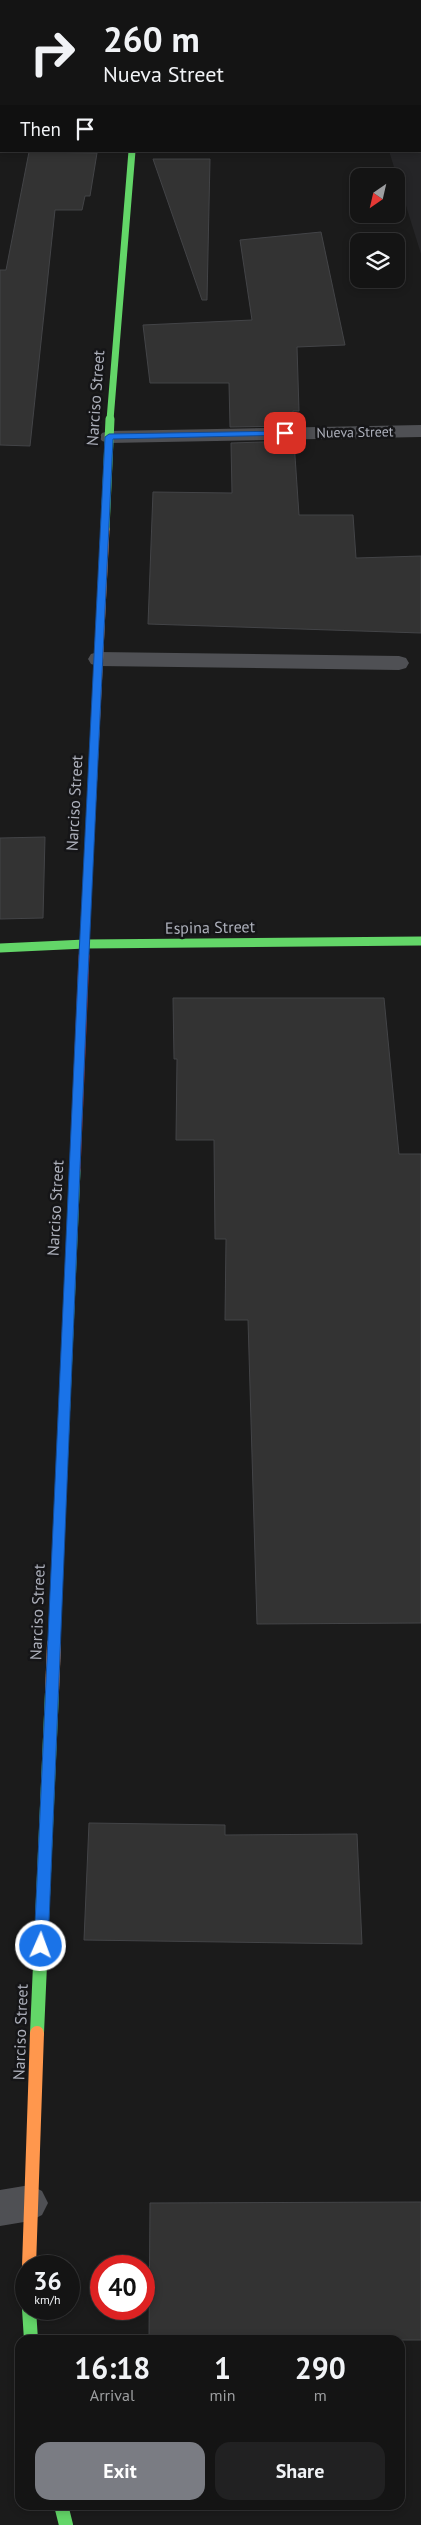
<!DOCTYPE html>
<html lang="en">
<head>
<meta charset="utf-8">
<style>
  :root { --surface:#141414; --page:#212122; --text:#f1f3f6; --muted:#9d9ea0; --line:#333334; --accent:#7a7c83 }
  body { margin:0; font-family:"PT Sans",sans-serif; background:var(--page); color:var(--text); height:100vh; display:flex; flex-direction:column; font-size:19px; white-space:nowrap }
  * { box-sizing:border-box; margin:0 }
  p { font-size:16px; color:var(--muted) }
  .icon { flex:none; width:28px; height:28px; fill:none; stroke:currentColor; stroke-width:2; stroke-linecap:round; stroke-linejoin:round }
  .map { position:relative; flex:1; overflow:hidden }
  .sheet { position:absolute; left:15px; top:2335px; width:390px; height:175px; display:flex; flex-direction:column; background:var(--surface); border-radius:15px; box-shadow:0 2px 8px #0003,0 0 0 1px var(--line) }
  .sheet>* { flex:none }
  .hud { position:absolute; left:0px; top:0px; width:421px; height:152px; box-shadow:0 2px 8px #0003,0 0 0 1px var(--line); background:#141414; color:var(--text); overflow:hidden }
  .needle { width:32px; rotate:214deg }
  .fabs { position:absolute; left:350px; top:168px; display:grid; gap:10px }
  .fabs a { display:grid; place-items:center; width:55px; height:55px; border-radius:10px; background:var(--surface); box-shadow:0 2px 8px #0003,0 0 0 1px var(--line); font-size:25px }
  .speed { position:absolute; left:15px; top:2255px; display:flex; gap:10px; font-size:25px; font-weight:700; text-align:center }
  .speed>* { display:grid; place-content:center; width:65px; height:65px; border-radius:50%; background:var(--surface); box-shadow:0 2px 8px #0003,0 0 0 1px var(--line); line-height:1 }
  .speed small { font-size:12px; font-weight:400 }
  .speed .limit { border:8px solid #d22; background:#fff; color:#111 }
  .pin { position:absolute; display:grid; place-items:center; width:42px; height:42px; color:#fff; margin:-21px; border-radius:10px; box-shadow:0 2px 8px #0006 }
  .me { position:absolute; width:55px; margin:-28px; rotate:2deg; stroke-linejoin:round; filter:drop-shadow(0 0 4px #0008) }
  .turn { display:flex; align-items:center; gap:18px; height:105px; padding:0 20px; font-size:22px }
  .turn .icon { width:65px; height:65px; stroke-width:2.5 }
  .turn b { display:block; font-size:35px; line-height:42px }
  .then { display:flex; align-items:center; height:48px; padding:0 20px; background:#0003; gap:10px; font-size:19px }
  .eta { display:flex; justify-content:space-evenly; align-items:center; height:85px; text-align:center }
  .eta b { font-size:30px; font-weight:700; line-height:35px }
  .primary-button { display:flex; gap:10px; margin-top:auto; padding:10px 20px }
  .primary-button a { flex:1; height:58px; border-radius:15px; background:var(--accent); color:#fff; font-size:20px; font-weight:700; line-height:58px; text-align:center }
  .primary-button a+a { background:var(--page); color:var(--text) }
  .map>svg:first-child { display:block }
  .built { fill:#252527 }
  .building { fill:#333; stroke:#434447 }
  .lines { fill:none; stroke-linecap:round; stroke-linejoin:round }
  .lane { fill:#4f5054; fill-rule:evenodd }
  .street { fill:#4f5054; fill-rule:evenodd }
  .fast-far3 { stroke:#63d668; stroke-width:7 }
  .fast-far2 { stroke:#63d668; stroke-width:9 }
  .fast-far1 { stroke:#63d668; stroke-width:11 }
  .fast { stroke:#63d668; stroke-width:14 }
  .slow-far2 { stroke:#ff974d; stroke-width:9 }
  .slow-far1 { stroke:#ff974d; stroke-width:11 }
  .slow { stroke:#ff974d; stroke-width:14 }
  .jam-far1 { stroke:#b3261e; stroke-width:9 }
  .jam { stroke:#b3261e; stroke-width:11 }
  .route { fill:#1a73e8; stroke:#114b97 }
  .labels { text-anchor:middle; stroke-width:5; stroke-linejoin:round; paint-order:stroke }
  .far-street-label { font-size:14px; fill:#adb0bb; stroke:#151517 }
  .street-label { font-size:16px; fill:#adb0bb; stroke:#151517 }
</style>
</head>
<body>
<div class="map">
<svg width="421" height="2525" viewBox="0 0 421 2525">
  <rect width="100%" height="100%" fill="#1b1b1b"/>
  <path class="built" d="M386,0H421V254L389,151H420V1Z"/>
  <g class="building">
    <path d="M29,152L97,153L90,196H85L82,210H55L30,446L0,445V270H6Z"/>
    <path d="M153,159H210L207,300H202Z"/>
    <path d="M321,232L345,345L297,347L299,411H293V426L230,427L229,383H150L143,325L252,320L240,240Z"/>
    <path d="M294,441L299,515H353L356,558L421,556V633L148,624L153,492L232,493L231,443Z"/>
    <path d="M45,837L43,918L0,919V838Z"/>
    <path d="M173,998H384L399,1154H421V1623L257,1624L248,1320H225L226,1239H215L214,1140H176L177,1059H174Z"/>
    <path d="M89,1823L225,1825V1835L357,1834L362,1944L84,1940Z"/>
    <path d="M421,2202V2340H149L150,2203Z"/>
  </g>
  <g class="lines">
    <g class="lane">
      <path d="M98,652L399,656L406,658L409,663L406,668L399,670L98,666L91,664L88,659L91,654Z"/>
      <path d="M30,2185L42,2191L48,2203L42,2215L30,2221L0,2226V2190Z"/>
    </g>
    <g class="street">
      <rect x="138" y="0" width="14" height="1"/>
      <path d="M421,425V437L109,443L102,441L99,437L102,433L109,431Z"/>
    </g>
    <path class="fast-far3" d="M110,420L132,151"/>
    <g class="fast-far2">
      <path d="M105,529L110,419"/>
      <path d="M0,948L85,944L421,941"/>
    </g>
    <path class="fast-far1" d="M62,1470L75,1170"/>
    <g class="fast">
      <path d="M37,2033L52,1692"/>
      <path d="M29,2309L31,2340"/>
      <path d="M61,2505L66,2525"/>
    </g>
    <path class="slow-far2" d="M84,954L105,529"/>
    <path class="slow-far1" d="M54,1645L62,1470"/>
    <g class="slow">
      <path d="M52,1692L54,1644"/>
      <path d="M29,2266L37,2033"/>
    </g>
    <path class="jam-far1" d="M84,958V954"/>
    <path class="jam" d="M75,1170L84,956"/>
  </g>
  <path class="route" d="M285,431L289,433L287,435L113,439L88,975L48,1946L46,1951L41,1953L36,1951L34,1946L78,975L105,437L109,434Z"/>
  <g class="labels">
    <g class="far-street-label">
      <text transform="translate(355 432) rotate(-1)" y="5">Nueva Street</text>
    </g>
    <g class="street-label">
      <text transform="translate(95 398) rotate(-86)" y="6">Narciso Street</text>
      <text transform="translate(74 803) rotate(-87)" y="6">Narciso Street</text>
      <text transform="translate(210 927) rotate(-1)" y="6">Espina Street</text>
      <text transform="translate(55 1208) rotate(-87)" y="6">Narciso Street</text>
      <text transform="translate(37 1612) rotate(-88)" y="6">Narciso Street</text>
      <text transform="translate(20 2032) rotate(-88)" y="6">Narciso Street</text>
    </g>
  </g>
</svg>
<div class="fabs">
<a><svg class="needle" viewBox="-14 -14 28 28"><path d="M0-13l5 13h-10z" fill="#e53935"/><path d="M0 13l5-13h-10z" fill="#9d9ea0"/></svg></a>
<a><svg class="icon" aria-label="layers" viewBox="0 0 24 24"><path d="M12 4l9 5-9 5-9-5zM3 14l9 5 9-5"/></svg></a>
</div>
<div class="speed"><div>36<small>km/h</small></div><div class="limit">40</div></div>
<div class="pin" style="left:285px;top:433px;background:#d93025"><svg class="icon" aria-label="arrive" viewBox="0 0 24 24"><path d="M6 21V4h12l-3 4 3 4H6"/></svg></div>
<svg class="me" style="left:41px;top:1946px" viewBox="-20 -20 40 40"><circle r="17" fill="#1a73e8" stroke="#fff" stroke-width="3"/><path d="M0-11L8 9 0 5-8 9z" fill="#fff"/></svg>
<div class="hud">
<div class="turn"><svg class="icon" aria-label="right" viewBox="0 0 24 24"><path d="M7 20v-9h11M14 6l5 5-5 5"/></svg><div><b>260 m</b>Nueva Street</div></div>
<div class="then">Then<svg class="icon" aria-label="arrive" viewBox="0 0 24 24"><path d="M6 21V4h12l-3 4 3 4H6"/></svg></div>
</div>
<section class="sheet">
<div class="eta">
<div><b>16:18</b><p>Arrival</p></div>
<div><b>1</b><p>min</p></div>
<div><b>290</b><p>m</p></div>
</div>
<div class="primary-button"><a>Exit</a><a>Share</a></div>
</section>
</div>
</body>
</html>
